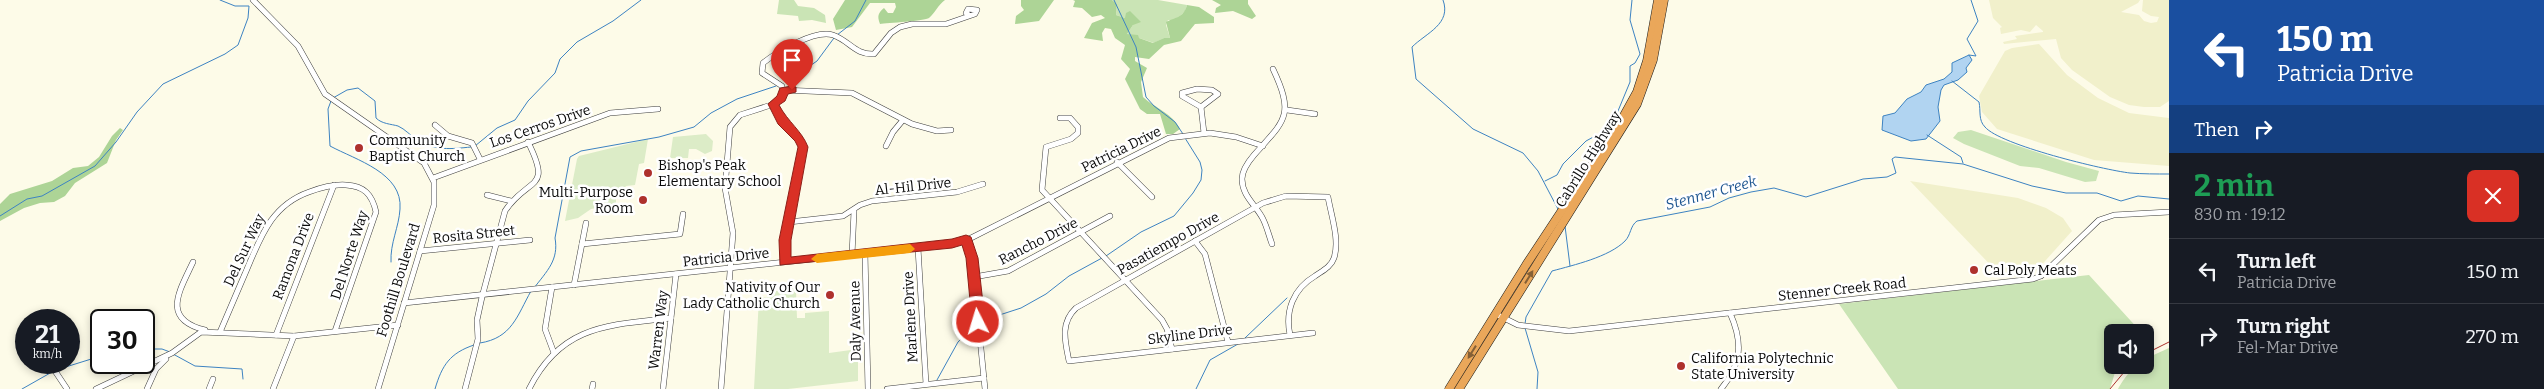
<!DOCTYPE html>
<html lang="en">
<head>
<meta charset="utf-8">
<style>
  :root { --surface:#171b24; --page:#242831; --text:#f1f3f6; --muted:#9ea1a6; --line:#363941 }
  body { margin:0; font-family:Bitter,serif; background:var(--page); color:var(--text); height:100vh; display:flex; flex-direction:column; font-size:19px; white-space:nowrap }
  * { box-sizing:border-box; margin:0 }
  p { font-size:16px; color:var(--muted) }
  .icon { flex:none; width:28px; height:28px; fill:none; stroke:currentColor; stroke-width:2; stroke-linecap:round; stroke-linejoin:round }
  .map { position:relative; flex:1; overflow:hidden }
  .panel { display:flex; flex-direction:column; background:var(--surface); width:375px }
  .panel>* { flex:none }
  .banner { background:#1a4fa0; color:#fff; overflow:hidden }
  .fabs { position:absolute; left:2104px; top:324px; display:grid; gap:10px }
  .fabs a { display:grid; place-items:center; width:50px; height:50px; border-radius:8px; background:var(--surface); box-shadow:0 2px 8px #0003; font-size:25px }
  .speed { position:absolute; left:15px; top:309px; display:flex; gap:10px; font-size:25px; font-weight:700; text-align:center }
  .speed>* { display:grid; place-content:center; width:65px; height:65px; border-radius:50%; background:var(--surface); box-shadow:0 2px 8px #0003; line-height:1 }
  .speed small { font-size:12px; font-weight:400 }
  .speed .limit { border:2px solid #111; border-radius:8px; background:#fff; color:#111 }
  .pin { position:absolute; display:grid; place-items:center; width:42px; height:42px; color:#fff; margin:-51px -21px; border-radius:50% 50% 50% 0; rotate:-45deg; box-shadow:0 0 5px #0007 }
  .pin .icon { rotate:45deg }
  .me { position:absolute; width:55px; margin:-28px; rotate:355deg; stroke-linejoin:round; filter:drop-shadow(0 0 4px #0008) }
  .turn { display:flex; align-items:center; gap:18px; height:105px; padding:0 25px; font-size:22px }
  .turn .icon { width:65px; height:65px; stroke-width:2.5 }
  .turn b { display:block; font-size:35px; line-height:42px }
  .then { display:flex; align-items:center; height:48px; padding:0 25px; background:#0003; gap:10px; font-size:19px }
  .round { display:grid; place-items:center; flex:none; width:52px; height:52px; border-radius:8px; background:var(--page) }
  .overview { display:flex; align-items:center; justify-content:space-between; height:85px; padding:0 25px }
  h1 { font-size:30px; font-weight:700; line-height:38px; color:#1e9e55 }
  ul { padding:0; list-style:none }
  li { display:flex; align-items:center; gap:15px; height:65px; padding:0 25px; border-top:1px solid var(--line) }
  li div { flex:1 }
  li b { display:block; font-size:19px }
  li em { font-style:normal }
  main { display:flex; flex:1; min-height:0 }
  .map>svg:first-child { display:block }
  .farmland { fill:#f1f0cb }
  .green { fill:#cae4b5 }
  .forest { fill:#add496 }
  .pitch { fill:#dcecc7 }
  .water { fill:#b1d4f1; stroke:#3d83c2 }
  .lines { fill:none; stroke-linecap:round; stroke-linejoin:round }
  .stream { stroke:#3d83c2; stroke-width:1 }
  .minor-casing { stroke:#3d3d3d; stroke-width:6 }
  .highway-casing { stroke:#1b1b1b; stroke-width:9 }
  .minor { stroke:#fff; stroke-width:5 }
  .highway { stroke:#eaa75a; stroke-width:8 }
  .rail { stroke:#ae312d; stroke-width:1 }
  .oneway { fill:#856036 }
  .route { fill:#d93025; stroke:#8d1f18 }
  .slow { fill:#f59e0b }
  .poi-dot { fill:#ae312d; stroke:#fff; stroke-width:2 }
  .labels { text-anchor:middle; stroke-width:5; stroke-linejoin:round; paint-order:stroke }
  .street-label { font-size:14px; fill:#0a0a0a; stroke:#fff }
  .poi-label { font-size:14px; fill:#0a0a0a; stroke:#fff; text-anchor:start }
  .water-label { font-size:15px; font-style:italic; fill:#1e5691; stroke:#fff }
</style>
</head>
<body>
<main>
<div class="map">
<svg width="2169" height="389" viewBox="0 0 2169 389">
  <rect width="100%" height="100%" fill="#fdfbe8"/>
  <g class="farmland">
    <path d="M1989,0H2140L2138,3L2121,12L2139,15L2144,21L2151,23L2157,22L2159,17L2151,16L2142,11L2143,0H2169V101L2160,107H2144L2129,105L2110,97L2072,70L2061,58L2056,39L2004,44L2003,42L2017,39L2015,36L2043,32V31L2036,25L2030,32L2021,30L2001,34L2000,28L2002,27L1993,18Z"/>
    <path d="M2039,44L2067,75L2098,98L2129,113L2169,118V166L2094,160L1997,129L1982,112L1979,96L2005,51L2012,48Z"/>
    <path d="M1910,181L2018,198L2046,208L2063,218L2072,231L2037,270L2030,274L2001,276Z"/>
  </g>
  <g class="green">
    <path d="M779,0H794L798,6L814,8L825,15L826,23L812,20L799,21L798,16L777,14Z"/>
    <path d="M1112,0H1158L1187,5L1185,11L1177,20H1168L1166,25L1170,38H1164L1154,43L1127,34L1133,25L1125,18L1116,15L1117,4Z"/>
    <path d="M1971,130L2066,162L2099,171L2096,181L2085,182L2039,168L2020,166L1964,144L1953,138L1958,132Z"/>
    <path d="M2089,275L2141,332H2112V365H2121L2116,369L2110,389H1898L1839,304Z"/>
    <path d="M2169,348V389H2118C2124,379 2132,365 2145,365L2147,358Z"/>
  </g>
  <g class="forest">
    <path d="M845,0H945C938,5 935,13 929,18C925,21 887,23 880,24C877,16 878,13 884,8L888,13H893L896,7L895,3H870L852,27L836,30L833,19Z"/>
    <path d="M1021,0H1054L1039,21L1015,24L1016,16L1024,10L1021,6Z"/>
    <path d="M1073,0H1112L1117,4L1116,15L1125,18L1126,13L1130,11L1141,22L1133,25L1127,34L1138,35L1139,38L1153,43L1164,38H1170L1166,22C1175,17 1183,19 1187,5L1199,7L1214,17V23L1195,24L1181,41L1164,45L1149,59L1135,57V61L1147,68L1141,82L1143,97C1155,108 1172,113 1180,129L1173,134H1166L1160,114H1147L1140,109L1125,79L1130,69L1121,59L1125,45L1115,38L1111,29L1105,28L1102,33L1103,41L1084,38L1092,23L1105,18L1101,15L1092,17L1082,8L1073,7L1075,1Z"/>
    <path d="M1212,0H1248V4L1256,16L1252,19L1233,11L1215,13L1216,8L1221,5Z"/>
    <path d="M120,128L123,130L116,140L107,163L75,183L65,196L54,202L40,203L24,208L0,221V204L10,194L52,181L73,168L88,166L99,157L112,136Z"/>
  </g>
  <g class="pitch">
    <path d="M706,134L713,141L712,151L705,154L696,149H689L688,158H670L673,137Z"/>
    <path d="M648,139L644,163L639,164L635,185L626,186L616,198V204L591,209L578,218L565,221L577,159L579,156Z"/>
    <path d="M798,285L796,291L797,318H805V313L829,311V353L858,349V381L788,389H754L759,298L770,297L774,291H779L780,287Z"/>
  </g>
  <path class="water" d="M1969,55L1972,60L1966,68L1967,72L1958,80L1944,85L1941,90L1938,107L1940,121L1926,139L1911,141L1882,130L1883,116L1895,113L1907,99L1921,92L1926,85L1944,79L1952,72V63Z"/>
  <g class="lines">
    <g class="stream">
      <path d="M1114,0L1136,47L1146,97L1154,106L1175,122L1183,134"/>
      <path d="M1443,0C1452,24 1426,33 1412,47L1416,79L1473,129L1523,153L1538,171L1559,211"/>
      <path d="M837,35L855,21L866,0"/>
      <path d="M1969,55L1976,56L1967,39L1978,21L1971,0"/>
      <path d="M789,80L817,61L834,38"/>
      <path d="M1952,81L1979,102C1981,111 1978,120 1985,127C2000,145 2104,170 2130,173C2143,174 2156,174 2169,174"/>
      <path d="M333,98L347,90L358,88L375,101L376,118C382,124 391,124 398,126C405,129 411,136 417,140C435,151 451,149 471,147"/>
      <path d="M331,101L328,109L330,146C356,160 403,173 400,209C399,227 390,243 391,262"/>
      <path d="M1927,135L1961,157L1963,163"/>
      <path d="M475,146L497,128L515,120L528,101L555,73L560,59L577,42L613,21L641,0"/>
      <path d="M1545,181L1557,175L1563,164L1586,141L1608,129L1613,123L1630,82V66L1635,63L1640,54L1630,20L1632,0"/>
      <path d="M0,216L27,199L42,196L95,166L116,142L137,112L163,84L225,54L238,45L248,18L249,6H235L220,0"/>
      <path d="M1565,226L1570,266"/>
      <path d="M1106,256L1141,232L1174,216L1193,193L1201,180L1202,170L1200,162L1185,138"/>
      <path d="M534,288C547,271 559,260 555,238L570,157L581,151L659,137L694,127L711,113L737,99L776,86"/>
      <path d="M981,321L1021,308L1046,294L1069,276L1102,258"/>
      <path d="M1525,324L1526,317L1552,271C1574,265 1609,257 1625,241C1631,235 1630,226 1637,221L1710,207L1729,198L1751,192L1774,188L1806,197L1863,179L1887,177L1896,173L1892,159L1895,157L1963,164L2032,186L2066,193H2097L2121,201L2138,196L2169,199"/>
      <path d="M1525,328L1538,372L1537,389"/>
      <path d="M1245,338L1287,298"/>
      <path d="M480,343C512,338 517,316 531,291"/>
      <path d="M144,349H162L170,352"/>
      <path d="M173,354L195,366L242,369L243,379"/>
      <path d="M56,370L101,356"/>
      <path d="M937,380L958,342L977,323"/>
      <path d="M22,389L52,372"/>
      <path d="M435,389C442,365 450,353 474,345"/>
      <path d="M1196,389L1210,360L1238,344"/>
    </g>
    <defs>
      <g id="minor">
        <path d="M253,0L298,46L325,94L424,163L434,182V205L378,389"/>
        <path d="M1197,89L1212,90L1218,94L1201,107L1182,96V93Z"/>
        <path d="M783,90L852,93L912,124L937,131L951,130"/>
        <path d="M774,104L782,121L800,139L803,147L785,240L784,262"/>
        <path d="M1201,107L1204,133"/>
        <path d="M1287,110L1315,114"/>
        <path d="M1060,118H1070L1078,127V133L1071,139L1046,147L1042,190L1162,320L1167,329L1172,349"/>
        <path d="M435,125L448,136L472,143L480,159"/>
        <path d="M886,146L893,132L903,120"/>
        <path d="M1117,162L1152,197"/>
        <path d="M433,178L610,113L658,109"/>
        <path d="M487,195L511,201"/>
        <path d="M789,222L843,216L860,205L872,201L957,192L983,184"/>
        <path d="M966,240L972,258L985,389"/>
        <path d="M1195,241L1205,254L1228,342"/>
        <path d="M582,244L680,234L683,214"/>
        <path d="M1272,244C1269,236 1267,227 1263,219C1256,205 1242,196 1242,179C1242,170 1248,162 1254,155C1285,120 1295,116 1273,69"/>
        <path d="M918,248L926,384"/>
        <path d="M420,251L530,240"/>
        <path d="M865,253L868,389"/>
        <path d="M852,255L854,211"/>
        <path d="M193,262C179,292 161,319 205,330"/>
        <path d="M974,277L1008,271L1110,216"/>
        <path d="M574,285L586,223"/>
        <path d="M552,287L545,329L554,353"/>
        <path d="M404,303L953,244L971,238L1169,138L1210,133L1236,137L1263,146"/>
        <path d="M1496,314L1518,325L1569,331L2033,279L2041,276L2099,220L2114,215L2169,212"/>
        <path d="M220,332C229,311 238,290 247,269C261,236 272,205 309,192C320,188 333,184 346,185C364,186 372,194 376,212L335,331"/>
        <path d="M276,335L334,185"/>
        <path d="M1290,335C1285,311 1293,289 1315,276C1322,271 1331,267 1334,258C1340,240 1331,215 1328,197L1286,196L1263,203L1076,308C1060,323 1065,341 1069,361L1313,333"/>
        <path d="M55,371L67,389"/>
        <path d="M96,389L172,353L201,332L294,336L398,325"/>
        <path d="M147,389L156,369L166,359"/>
        <path d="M209,389L213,379"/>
        <path d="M273,389L294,336"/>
        <path d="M465,389L478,339L477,320L482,297L505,211C528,176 553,192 528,142"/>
        <path d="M529,389C561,325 608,325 671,318"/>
        <path d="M592,389L593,384"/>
        <path d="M663,389L676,274"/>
        <path d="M721,389L733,233L725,188L730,127L740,115L771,105L783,96L782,86L762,73L763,63C777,52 815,29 833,35C850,41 855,55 874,54L891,33L900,27L912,24H946L975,14L977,10L968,9L966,13L969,15"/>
        <path d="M887,389L984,378"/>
        <path d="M1721,389C1742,364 1743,342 1730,313"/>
      </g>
      <g id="highway">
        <path d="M1449,389L1526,265L1621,121L1637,92L1647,61L1658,0"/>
        <path d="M1459,389L1637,104L1653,60L1664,0"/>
      </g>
    </defs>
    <use href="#minor" class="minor-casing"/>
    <use href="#highway" class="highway-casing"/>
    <use href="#minor" class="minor"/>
    <use href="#highway" class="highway"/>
    <g class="rail">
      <path d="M2145,354L2169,342"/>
      <path d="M2110,389L2130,365"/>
    </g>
  </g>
  <defs><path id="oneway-solid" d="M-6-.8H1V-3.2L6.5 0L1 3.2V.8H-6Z" transform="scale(1.25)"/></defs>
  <g class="oneway">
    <use href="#oneway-solid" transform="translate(1529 277) rotate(-58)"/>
    <use href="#oneway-solid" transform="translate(1472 352) rotate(122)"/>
  </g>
  <path class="route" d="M792,86L796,87V92L788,94L785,101L779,105C788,122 802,131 808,147L791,240V257L952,239L966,235L971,237L978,258L985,322L983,326L978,327L972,322L966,258L962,245L952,248L780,265L779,240L798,147L795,141L778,124L768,104L777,96L780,88Z"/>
  <path class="slow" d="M910,244L915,249L910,253L817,263L811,259L817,254Z"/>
  <g class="poi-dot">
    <circle cx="359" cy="148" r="5"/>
    <circle cx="648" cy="173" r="5"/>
    <circle cx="643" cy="200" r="5"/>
    <circle cx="1974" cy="270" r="5"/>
    <circle cx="830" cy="295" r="5"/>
    <circle cx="1681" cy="366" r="5"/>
  </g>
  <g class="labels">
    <g class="street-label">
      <text transform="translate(540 126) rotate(-19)" y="5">Los Cerros Drive</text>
      <text transform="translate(1121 149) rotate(-26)" y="5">Patricia Drive</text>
      <text transform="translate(1588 159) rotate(-58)" y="5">Cabrillo Highway</text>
      <text transform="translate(913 186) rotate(-6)" y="5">Al-Hil Drive</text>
      <text transform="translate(474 234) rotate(-6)" y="5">Rosita Street</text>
      <text transform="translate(1038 241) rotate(-27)" y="5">Rancho Drive</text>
      <text transform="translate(1168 243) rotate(-29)" y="5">Pasatiempo Drive</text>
      <text transform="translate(244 250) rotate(-65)" y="5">Del Sur Way</text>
      <text transform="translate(349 255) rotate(-72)" y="5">Del Norte Way</text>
      <text transform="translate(293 256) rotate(-69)" y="5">Ramona Drive</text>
      <text transform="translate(726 257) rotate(-6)" y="5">Patricia Drive</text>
      <text transform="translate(398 280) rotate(-73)" y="5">Foothill Boulevard</text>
      <text transform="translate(1842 289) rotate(-6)" y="5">Stenner Creek Road</text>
      <text transform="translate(910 317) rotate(-93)" y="5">Marlene Drive</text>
      <text transform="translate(855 321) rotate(-91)" y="5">Daly Avenue</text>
      <text transform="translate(658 330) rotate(-83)" y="5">Warren Way</text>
      <text transform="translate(1190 334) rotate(-7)" y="5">Skyline Drive</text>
    </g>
    <g class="poi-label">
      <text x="369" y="145">Community<tspan x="369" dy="16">Baptist Church</tspan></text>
      <text x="658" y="170">Bishop's Peak<tspan x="658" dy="16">Elementary School</tspan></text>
      <text x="633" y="197" text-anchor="end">Multi-Purpose<tspan x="633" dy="16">Room</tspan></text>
      <text x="1984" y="275">Cal Poly Meats</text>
      <text x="820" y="292" text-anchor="end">Nativity of Our<tspan x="820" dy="16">Lady Catholic Church</tspan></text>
      <text x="1691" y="363">California Polytechnic<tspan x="1691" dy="16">State University</tspan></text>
    </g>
    <g class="water-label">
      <text transform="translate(1711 193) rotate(-15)" y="5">Stenner Creek</text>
    </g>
  </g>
</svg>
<div class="fabs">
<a><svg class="icon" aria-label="sound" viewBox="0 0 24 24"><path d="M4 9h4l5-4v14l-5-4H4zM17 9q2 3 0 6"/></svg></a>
</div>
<div class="speed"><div>21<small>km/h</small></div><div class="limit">30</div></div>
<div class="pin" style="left:792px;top:90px;background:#d93025"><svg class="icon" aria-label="arrive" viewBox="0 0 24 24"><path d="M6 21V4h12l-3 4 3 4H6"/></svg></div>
<svg class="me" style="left:978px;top:322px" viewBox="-20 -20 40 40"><circle r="17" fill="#d93025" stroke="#fff" stroke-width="3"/><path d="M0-11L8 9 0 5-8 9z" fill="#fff"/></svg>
</div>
<section class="panel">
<div class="banner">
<div class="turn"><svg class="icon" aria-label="left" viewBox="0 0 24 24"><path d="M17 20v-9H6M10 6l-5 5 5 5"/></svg><div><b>150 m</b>Patricia Drive</div></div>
<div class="then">Then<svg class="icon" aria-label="right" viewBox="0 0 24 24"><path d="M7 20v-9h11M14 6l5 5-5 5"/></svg></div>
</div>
<div class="overview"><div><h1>2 min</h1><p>830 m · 19:12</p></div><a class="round" style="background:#d93025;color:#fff"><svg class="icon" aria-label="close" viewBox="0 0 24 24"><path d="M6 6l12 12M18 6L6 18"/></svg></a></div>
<ul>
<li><svg class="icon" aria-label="left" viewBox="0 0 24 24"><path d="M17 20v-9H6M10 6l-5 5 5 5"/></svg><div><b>Turn left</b><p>Patricia Drive</p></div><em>150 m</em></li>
<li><svg class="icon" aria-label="right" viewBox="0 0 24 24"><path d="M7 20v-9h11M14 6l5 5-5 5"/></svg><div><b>Turn right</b><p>Fel-Mar Drive</p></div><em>270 m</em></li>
</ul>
</section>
</main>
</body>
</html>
